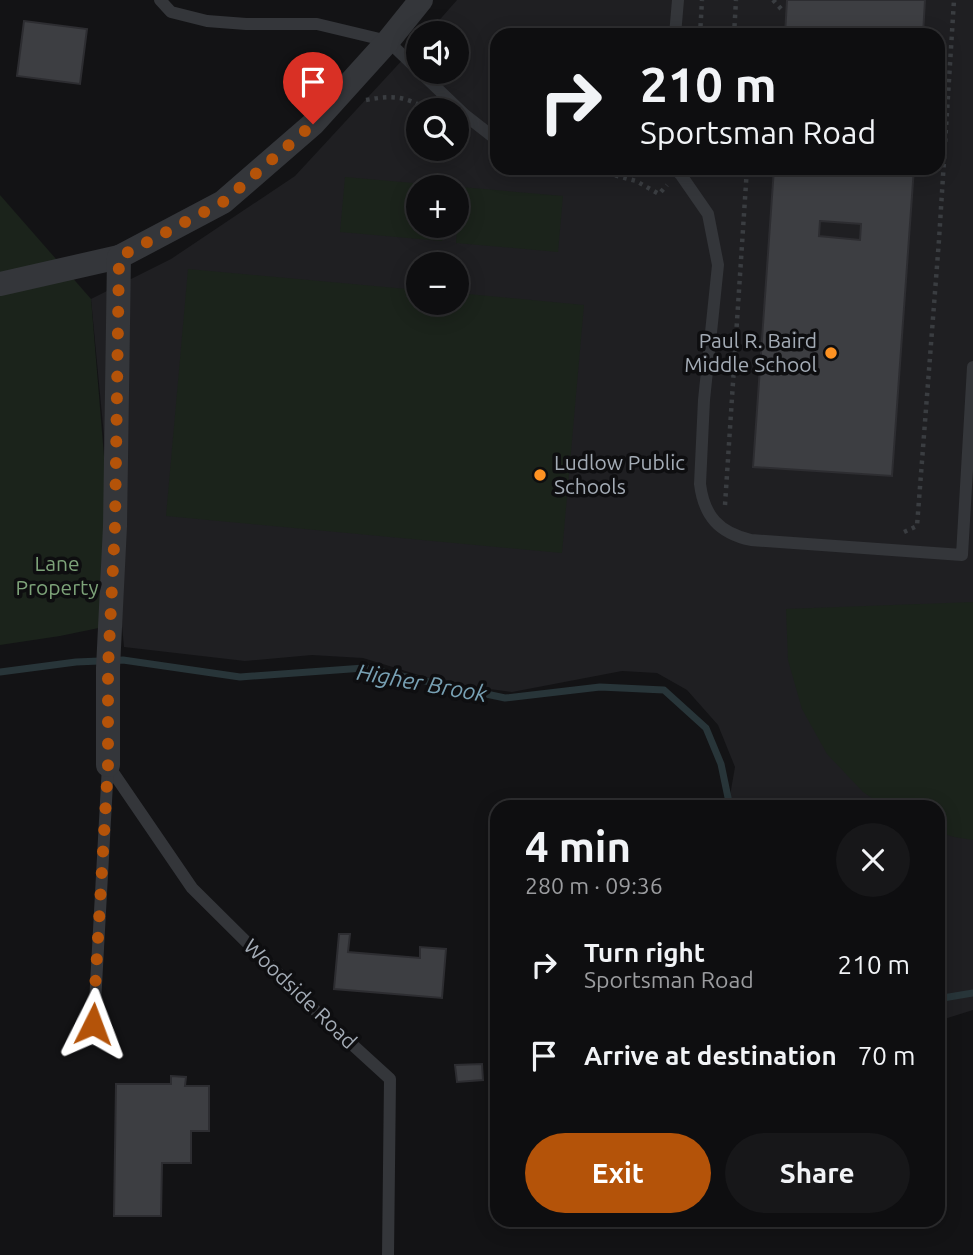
<!DOCTYPE html>
<html lang="en">
<head>
<meta charset="utf-8">
<style>
  :root { --surface:#0e0e10; --page:#171719; --text:#f1f3f6; --muted:#9b9c9f; --line:#2e2e30; --accent:#b45309 }
  body { margin:0; font-family:Ubuntu,sans-serif; background:var(--page); color:var(--text); height:100vh; display:flex; flex-direction:column; font-size:26px; white-space:nowrap }
  * { box-sizing:border-box; margin:0 }
  p { font-size:23px; color:var(--muted) }
  .icon { flex:none; width:38px; height:38px; fill:none; stroke:currentColor; stroke-width:2; stroke-linecap:round; stroke-linejoin:round }
  .map { position:relative; flex:1; overflow:hidden }
  .drawer { position:absolute; left:490px; top:800px; width:455px; height:427px; display:flex; flex-direction:column; background:var(--surface); border-radius:21px; box-shadow:0 4px 18px #0003,0 0 0 2px var(--line) }
  .drawer>* { flex:none }
  .guide { position:absolute; left:490px; top:28px; width:455px; height:147px; border-radius:21px; box-shadow:0 4px 18px #0003,0 0 0 2px var(--line); background:#0e0e10; color:var(--text); overflow:hidden }
  .buttons { position:absolute; left:406px; top:21px; display:grid; gap:14px }
  .buttons a { display:grid; place-items:center; width:63px; height:63px; border-radius:50%; background:var(--surface); box-shadow:0 4px 18px #0003,0 0 0 2px var(--line); font-size:35px }
  .pin { position:absolute; display:grid; place-items:center; width:60px; height:60px; color:#fff; margin:-72px -30px; border-radius:50% 50% 50% 0; rotate:-45deg; box-shadow:0 0 7px #0007 }
  .pin .icon { rotate:45deg }
  .me { position:absolute; width:77px; margin:-38px; rotate:3deg; stroke-linejoin:round; filter:drop-shadow(0 0 5px #0008) }
  .turn { display:flex; align-items:center; gap:24px; height:147px; padding:0 35px; font-size:32px }
  .turn .icon { width:91px; height:91px; stroke-width:2.5 }
  .turn b { display:block; font-size:49px; line-height:60px }
  .round { display:grid; place-items:center; flex:none; width:74px; height:74px; border-radius:37px; background:var(--page) }
  .headline { display:flex; align-items:center; justify-content:space-between; height:119px; padding:0 35px }
  h1 { font-size:42px; font-weight:700; line-height:52px }
  .cta { display:flex; gap:14px; margin-top:auto; padding:14px 35px }
  .cta a { flex:1; height:80px; border-radius:42px; background:var(--accent); color:#fff; font-size:28px; font-weight:700; line-height:80px; text-align:center }
  .cta a+a { background:var(--page); color:var(--text) }
  ul { padding:0; list-style:none }
  li { display:flex; align-items:center; gap:21px; height:91px; padding:0 35px }
  li div { flex:1 }
  li b { display:block; font-size:26px }
  li em { font-style:normal }
  .map>svg:first-child { display:block }
  .built { fill:#1f1f22; fill-rule:evenodd }
  .green { fill:#1b231b }
  .lines { fill:none; stroke-linecap:round; stroke-linejoin:round }
  .stream { stroke:#283539; stroke-width:7 }
  .building { fill:#3d3e42; stroke:#2d2d31; stroke-width:2; fill-rule:evenodd }
  .path { stroke:#3a3d41; stroke-width:4.5; stroke-dasharray:3.5 5; stroke-linecap:butt }
  .service { stroke:#34363a; stroke-width:12 }
  .minor { stroke:#34363a; stroke-width:24 }
  .route { stroke:#b45309; stroke-width:12; stroke-dasharray:0 21.6 }
  .poi-dot { fill:#fe9222; stroke:#0e0e10; stroke-width:2.5 }
  .labels { text-anchor:middle; stroke-width:7; stroke-linejoin:round; paint-order:stroke }
  .poi-label { font-size:21px; fill:#a4acb6; stroke:#0e0e10; text-anchor:end }
  .park-label { font-size:21px; fill:#7da379; stroke:#0e0e10 }
  .street-label { font-size:21px; fill:#a4acb6; stroke:#0e0e10 }
  .water-label { font-size:23px; font-style:italic; fill:#78a1b4; stroke:#0e0e10 }
</style>
</head>
<body>
<div class="map">
<svg width="973" height="1255" viewBox="0 0 973 1255">
  <rect width="100%" height="100%" fill="#131315"/>
  <path class="built" d="M457,0H973V1010L938,1021V807H728L735,767L718,725L687,690L657,673L622,671L512,692L445,683L363,658L312,655L245,661L124,647L91,299L171,259L295,176L418,43V72H457V33H428ZM497,35H938V168H497ZM418,110H457V149H418ZM418,187H457V226H418ZM418,264H457V303H418Z"/>
  <g class="green">
    <path d="M345,177L447,186L418,187V226H443L442,241L340,232Z"/>
    <path d="M460,187L563,196L558,252L456,243Z"/>
    <path d="M0,195L91,299L118,624L60,636L0,645Z"/>
    <path d="M188,269L418,290V303H457V293L584,305L562,553L166,516Z"/>
    <path d="M973,602V840L954,837L938,832V807H885L863,792L827,754L802,709L788,660L786,609Z"/>
  </g>
  <g class="lines">
    <g class="stream">
      <path d="M0,672L76,662L123,660L240,677L364,668L505,698L600,687L664,690L706,728L721,764L730,807"/>
      <path d="M938,997L943,998L973,993"/>
    </g>
  </g>
  <g class="building">
    <path d="M787,0H925L923,35H773V33L785,34Z"/>
    <path d="M24,21L87,29L80,84L17,76Z"/>
    <path d="M774,168H914L892,476L753,467ZM820,221L861,224L860,240L819,236Z"/>
    <path d="M339,934H350L348,952L420,958V947L446,949L442,998L334,989Z"/>
    <path d="M482,1064L483,1080L457,1082L455,1065Z"/>
    <path d="M171,1076L186,1077L185,1086H209V1131H191V1163H162L161,1216H114L116,1084H171Z"/>
  </g>
  <g class="lines">
    <g class="path">
      <path d="M773,0L783,11"/>
      <path d="M700,35L702,0"/>
      <path d="M734,35L736,0"/>
      <path d="M366,100C394,95 404,96 429,110"/>
      <path d="M539,168L614,175L636,181L659,194L667,185"/>
      <path d="M725,505L747,168"/>
      <path d="M904,532L917,526L939,240L954,0"/>
    </g>
    <g class="service">
      <path d="M160,0L171,12L207,21L246,24H317L388,41L418,70"/>
      <path d="M675,35L678,0"/>
      <path d="M420,72L465,115L497,140"/>
      <path d="M674,168L681,175L708,214L718,265L704,400L700,484C704,516 719,533 751,540L962,555L973,367"/>
      <path d="M108,765L192,888L321,1016L390,1079L388,1255"/>
      <path d="M93,1040L108,765"/>
    </g>
    <g class="minor">
      <path d="M0,284L119,257"/>
      <path d="M108,765V668L115,526L119,257L223,202L313,124L388,41L421,0"/>
    </g>
  </g>
  <g class="lines">
    <path class="route" d="M93,1024L108,765V668L115,526L119,257L223,202L313,124"/>
  </g>
  <g class="poi-dot">
    <circle cx="831" cy="353" r="7"/>
    <circle cx="540" cy="475" r="7"/>
  </g>
  <g class="labels">
    <g class="poi-label">
      <text x="817" y="348">Paul R. Baird<tspan x="817" dy="24">Middle School</tspan></text>
      <text x="554" y="470" text-anchor="start">Ludlow Public<tspan x="554" dy="24">Schools</tspan></text>
    </g>
    <g class="park-label">
      <text x="57" y="571">Lane<tspan x="57" dy="24">Property</tspan></text>
    </g>
    <g class="street-label">
      <text transform="translate(300 994) rotate(44)" y="7">Woodside Road</text>
    </g>
    <g class="water-label">
      <text transform="translate(422 683) rotate(10)" y="8">Higher Brook</text>
    </g>
  </g>
</svg>
<div class="buttons">
<a><svg class="icon" aria-label="sound" viewBox="0 0 24 24"><path d="M4 9h4l5-4v14l-5-4H4zM17 9q2 3 0 6"/></svg></a>
<a><svg class="icon" aria-label="search" viewBox="0 0 24 24"><circle cx="10" cy="10" r="6"/><path d="M15 15l6 6"/></svg></a>
<a>+</a>
<a>−</a>
</div>
<div class="pin" style="left:313px;top:124px;background:#d93025"><svg class="icon" aria-label="arrive" viewBox="0 0 24 24"><path d="M6 21V4h12l-3 4 3 4H6"/></svg></div>
<svg class="me" style="left:93px;top:1024px" viewBox="-20 -20 40 40"><path d="M0-17L14 15 0 8-14 15z" fill="#b45309" stroke="#fff" stroke-width="4"/></svg>
<div class="guide">
<div class="turn"><svg class="icon" aria-label="right" viewBox="0 0 24 24"><path d="M7 20v-9h11M14 6l5 5-5 5"/></svg><div><b>210 m</b>Sportsman Road</div></div>
</div>
<section class="drawer">
<div class="headline"><div><h1>4 min</h1><p>280 m · 09:36</p></div><a class="round"><svg class="icon" aria-label="close" viewBox="0 0 24 24"><path d="M6 6l12 12M18 6L6 18"/></svg></a></div>
<ul>
<li><svg class="icon" aria-label="right" viewBox="0 0 24 24"><path d="M7 20v-9h11M14 6l5 5-5 5"/></svg><div><b>Turn right</b><p>Sportsman Road</p></div><em>210 m</em></li>
<li><svg class="icon" aria-label="arrive" viewBox="0 0 24 24"><path d="M6 21V4h12l-3 4 3 4H6"/></svg><div><b>Arrive at destination</b></div><em>70 m</em></li>
</ul>
<div class="cta"><a>Exit</a><a>Share</a></div>
</section>
</div>
</body>
</html>
